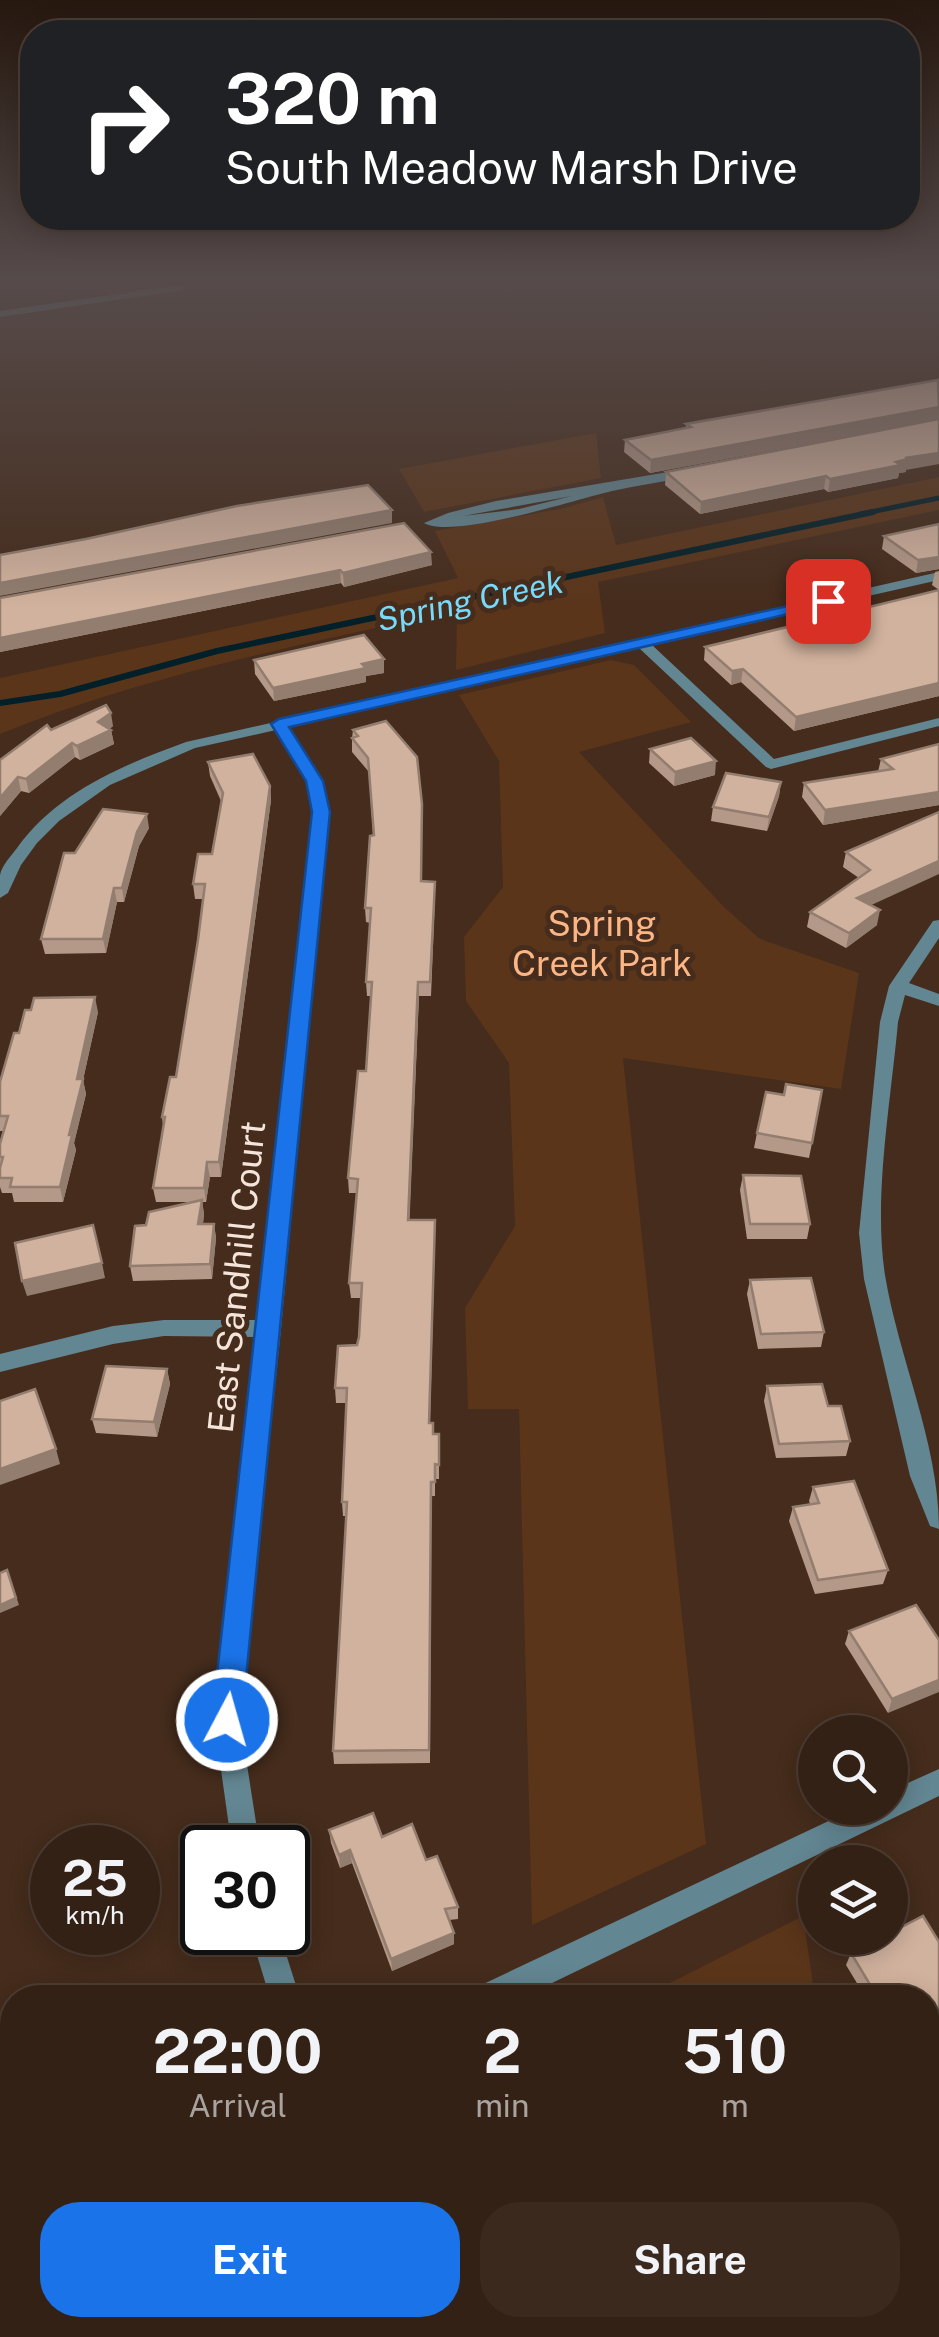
<!DOCTYPE html>
<html lang="en">
<head>
<meta charset="utf-8">
<style>
  :root { --surface:#342115; --page:#3c291e; --text:#f1f3f6; --muted:#a9a3a0; --line:#4e3e34; --accent:#1a73e8 }
  body { margin:0; font-family:"Public Sans",sans-serif; background:var(--page); color:var(--text); height:100vh; display:flex; flex-direction:column; font-size:38px; white-space:nowrap }
  * { box-sizing:border-box; margin:0 }
  p { font-size:32px; color:var(--muted) }
  .icon { flex:none; width:55px; height:55px; fill:none; stroke:currentColor; stroke-width:2; stroke-linecap:round; stroke-linejoin:round }
  .map { position:relative; flex:1; overflow:hidden }
  .panel { position:absolute; left:0px; top:1985px; width:940px; height:352px; display:flex; flex-direction:column; background:var(--surface); border-radius:40px 40px 0 0; box-shadow:0 5px 25px #0003,0 0 0 2px var(--line) }
  .panel>* { flex:none }
  .guide { position:absolute; left:20px; top:20px; width:900px; height:210px; border-radius:40px; box-shadow:0 5px 25px #0003,0 0 0 2px var(--line); background:#202124; color:#fff; overflow:hidden }
  .controls { position:absolute; left:798px; top:1715px; display:grid; gap:20px }
  .controls a { display:grid; place-items:center; width:110px; height:110px; border-radius:50%; background:var(--surface); box-shadow:0 5px 25px #0003,0 0 0 2px var(--line); font-size:50px }
  .speed { position:absolute; left:30px; top:1825px; display:flex; gap:20px; font-size:50px; font-weight:700; text-align:center }
  .speed>* { display:grid; place-content:center; width:130px; height:130px; border-radius:50%; background:var(--surface); box-shadow:0 5px 25px #0003,0 0 0 2px var(--line); line-height:1 }
  .speed small { font-size:25px; font-weight:400 }
  .speed .limit { border:5px solid #111; border-radius:15px; background:#fff; color:#111 }
  .pin { position:absolute; display:grid; place-items:center; width:85px; height:85px; color:#fff; margin:-42px; border-radius:20px; box-shadow:0 5px 15px #0006 }
  .me { position:absolute; width:110px; margin:-55px; rotate:6deg; stroke-linejoin:round; filter:drop-shadow(0 0 8px #0008) }
  .turn { display:flex; align-items:center; gap:35px; height:210px; padding:0 40px; font-size:45px }
  .turn .icon { width:130px; height:130px; stroke-width:2.5 }
  .turn b { display:block; font-size:70px; line-height:85px }
  .eta { display:flex; justify-content:space-evenly; align-items:center; height:170px; text-align:center }
  .eta b { font-size:60px; font-weight:700; line-height:70px }
  .action { display:flex; gap:20px; margin-top:auto; padding:20px 40px }
  .action a { flex:1; height:115px; border-radius:40px; background:var(--accent); color:#fff; font-size:40px; font-weight:700; line-height:115px; text-align:center }
  .action a+a { background:var(--page); color:var(--text) }
  .map>svg:first-child { display:block }
  .green { fill:#5a351a }
  .lines { fill:none; stroke-linecap:round; stroke-linejoin:round }
  .stream-far1 { stroke:#022029; stroke-width:5 }
  .stream { stroke:#022029; stroke-width:6 }
  .street { fill:#628692; fill-rule:evenodd }
  .wall { fill:#b49988 }
  .shaded-wall { fill:#927d6f }
  .building { fill:#d1b29e; stroke:#927d6f; stroke-width:2.5 }
  .route { fill:#1a73e8; stroke:#114b97; stroke-width:2.5 }
  .labels { text-anchor:middle; stroke-width:10; stroke-linejoin:round; paint-order:stroke }
  .far-water-label { font-size:32px; font-style:italic; fill:#78dafa; stroke:#452c1c }
  .park-label { font-size:35px; fill:#fcb686; stroke:#452c1c }
  .street-label { font-size:35px; fill:#f4e4da; stroke:#452c1c }
</style>
</head>
<body>
<div class="map">
<svg width="939" height="2337" viewBox="0 0 939 2337">
  <rect width="100%" height="100%" fill="#452c1c"/>
  <g class="green">
    <path d="M596,433L601,478L424,512L399,469Z"/>
    <path d="M939,477V510L598,582L605,633L456,670L457,610C302,645 147,674 0,734V678L458,578L435,531L560,509L603,497L616,545Z"/>
    <path d="M611,660L634,665L691,722L579,752L724,907L760,939L859,973L841,1089L623,1058L706,1844L532,1925L519,1409H468L465,1308L515,1226L509,1063L466,1001L464,937L503,887L499,761L459,695Z"/>
    <path d="M803,1916L815,1997H642Z"/>
    <path d="M939,2179V2261L928,2268V2186Z"/>
    <path d="M504,2325H831L811,2337H502Z"/>
  </g>
  <g class="lines">
    <path class="stream-far1" d="M861,514L939,498"/>
    <path class="stream" d="M0,703L60,694L217,651L873,512"/>
    <g class="street">
      <path d="M181,285L184,290L0,317V311Z"/>
      <path d="M692,468L696,469V475C668,481 640,485 612,491C577,499 452,540 424,523L448,513L496,501ZM572,496L519,509L463,516Z"/>
      <path d="M939,572V580L652,645L774,759L939,718V726L771,769L766,767L639,648L289,727L323,781L329,812L281,1329L240,1720L260,1848H232L214,1720L256,1337L164,1336L113,1344L0,1372V1354L113,1326L164,1320H257L313,812L307,781L276,730L195,748L110,785L59,821L37,843L21,865L8,893L0,898C0,891 0,882 0,875C2,865 11,856 17,848C57,792 123,765 186,742Z"/>
      <path d="M939,920V938L909,983L939,994V1006L905,995L898,1022C891,1101 873,1197 885,1275C899,1360 939,1443 939,1529L930,1526L910,1476L864,1279L859,1233L880,1022L889,986L933,921Z"/>
      <path d="M939,1769V1796L521,1998H473L477,1987L856,1808H890V1791Z"/>
      <path d="M250,1932H279L300,1998H270Z"/>
      <path d="M12,2222V2256L0,2261V2227Z"/>
    </g>
  </g>
  <g class="wall">
    <path d="M939,419L650,473L624,452L625,440L686,428V424Z"/>
    <path d="M906,470V472L899,473L898,478L828,492L824,489L700,514L665,485L666,472Z"/>
    <path d="M404,523L432,565L344,587L341,583L0,652V598Z"/>
    <path d="M939,524V569L916,573L882,549L884,536Z"/>
    <path d="M939,571V696L794,731L741,682L731,685L704,660L705,647L939,590L932,585L935,572Z"/>
    <path d="M254,660L384,673L366,676V682L274,701L255,674Z"/>
    <path d="M386,721L421,881L435,896L431,996H419L409,1220L435,1235L430,1423L433,1434H439V1479H435V1496H431L430,1763L334,1764L333,1751L346,1516H343L342,1502L346,1403H336L335,1388L357,1345L359,1337L361,1298H351L349,1283L357,1193H349L348,1178L366,1071L371,996H367L366,982L370,923L366,922L365,908L373,835L369,772L352,752V738L353,730Z"/>
    <path d="M113,726L109,729L111,730L114,744L80,760L75,757L29,793L21,791L0,816V760L51,730Z"/>
    <path d="M939,744V805L823,825L802,797L804,783L878,772L881,759Z"/>
    <path d="M650,749L715,775L674,786L649,763Z"/>
    <path d="M208,762L270,786L271,800L221,1177H210L206,1202H202L204,1214L203,1224H214L216,1238L212,1279L133,1281L130,1266L146,1225L189,1202H156L153,1188L163,1126L162,1117L176,1077L198,940L203,899H195L193,884L212,854L221,801L210,776Z"/>
    <path d="M781,782L779,796L767,831L711,821L713,807Z"/>
    <path d="M939,812L870,905L877,925L846,948L807,927L810,912L859,878L843,867L846,852Z"/>
    <path d="M149,828L139,846L124,902H117L106,953L45,954L41,939L75,853Z"/>
    <path d="M31,1010L98,1012L83,1080L86,1094L74,1143L76,1150L63,1202H14L12,1193H2L0,1187V1144L4,1131H0V1082L19,1033Z"/>
    <path d="M757,1133L812,1143L809,1158L754,1148Z"/>
    <path d="M743,1175L810,1224L807,1239H747L740,1190Z"/>
    <path d="M750,1280L824,1332L821,1347L758,1349L747,1294Z"/>
    <path d="M167,1369L170,1384L157,1437L96,1433L92,1419Z"/>
    <path d="M767,1386L828,1406L850,1441L846,1456L776,1458L764,1401Z"/>
    <path d="M813,1487L888,1570L883,1584L815,1594L789,1521L793,1507L810,1504L809,1501Z"/>
    <path d="M849,1631L939,1640L888,1713L845,1644Z"/>
    <path d="M329,1830L382,1837L426,1860L458,1907V1919L449,1920L454,1944L392,1971L352,1863L340,1868L331,1843Z"/>
    <path d="M939,1942V2015L928,2021V1998H866L846,1965L851,1953Z"/>
  </g>
  <g class="shaded-wall">
    <path d="M939,407V419L650,473L651,460Z"/>
    <path d="M939,453V464L906,470V472L899,473L898,478L828,492L830,479L896,462L905,458Z"/>
    <path d="M826,476L824,489L700,514L701,502Z"/>
    <path d="M392,510V523L0,596V583Z"/>
    <path d="M431,552L432,565L344,587L343,573Z"/>
    <path d="M939,557V569L916,573L918,560Z"/>
    <path d="M340,570L341,583L0,652V638Z"/>
    <path d="M384,659V673L366,676V682L274,701L273,688Z"/>
    <path d="M743,669L741,682L731,685L732,671Z"/>
    <path d="M939,683V696L794,731L796,717Z"/>
    <path d="M111,713L113,726L104,734L111,730L114,744L80,760L77,746L98,722Z"/>
    <path d="M72,743L75,757L29,793L26,779Z"/>
    <path d="M716,761L715,775L674,786L675,772Z"/>
    <path d="M18,777L21,791L0,816V798Z"/>
    <path d="M781,782L779,796L767,831L769,817Z"/>
    <path d="M270,786L271,800L221,1177L219,1162Z"/>
    <path d="M939,792V805L823,825L825,810Z"/>
    <path d="M147,814L149,828L139,846L124,902L122,888L137,832Z"/>
    <path d="M939,861V874L854,913L857,898Z"/>
    <path d="M114,888L117,902L106,953L103,939Z"/>
    <path d="M880,910L877,925L846,948L849,933Z"/>
    <path d="M418,982L419,996L409,1235L408,1220Z"/>
    <path d="M95,997L98,1012L83,1080L86,1094L74,1143L76,1150L63,1202L60,1187L77,1079Z"/>
    <path d="M207,1162L210,1177L206,1202L204,1188Z"/>
    <path d="M202,1200L204,1214L201,1239L198,1224Z"/>
    <path d="M214,1224L216,1238L212,1279L210,1264Z"/>
    <path d="M102,1263L105,1278L27,1296L22,1281Z"/>
    <path d="M167,1369L170,1384L157,1437L154,1422Z"/>
    <path d="M56,1449L60,1464L0,1485V1469Z"/>
    <path d="M7,1570L19,1605L0,1613V1605Z"/>
    <path d="M939,1680V1692L888,1713L892,1699Z"/>
    <path d="M350,1850L352,1863L340,1868L339,1855Z"/>
    <path d="M454,1933V1944L392,1971L391,1959Z"/>
    <path d="M939,2007V2015L928,2021V2013Z"/>
    <path d="M375,2325H391L369,2337H359L358,2334Z"/>
  </g>
  <g class="building">
    <path d="M938,380L939,407L651,460L625,440L691,427L686,424Z"/>
    <path d="M939,419V453L905,458L908,459L896,462L901,465L830,479L826,476L701,502L666,472Z"/>
    <path d="M368,485L392,510L0,583V555L86,539L237,506Z"/>
    <path d="M404,523L431,552L343,573L340,570L0,638V598Z"/>
    <path d="M939,524V557L918,560L884,536Z"/>
    <path d="M939,590V683L796,717L743,669L732,671L705,647Z"/>
    <path d="M364,635L384,659L362,664L366,668L273,688L254,660Z"/>
    <path d="M106,705L111,713L98,722L111,730L77,746L72,743L26,779L18,777L0,798V760L47,725L51,730Z"/>
    <path d="M386,721L417,757L422,804L421,881L435,882L430,982H418L408,1220H435L429,1423H433V1434H439V1465L435,1464V1482H431L429,1750L333,1751L347,1502H342L347,1388H335L338,1346L357,1345L359,1337L362,1283H349L358,1179L348,1178L358,1071H366L372,982H366L371,908H365L370,836L374,835L368,758L352,738L358,736L353,730Z"/>
    <path d="M691,738L716,761L675,772L650,749Z"/>
    <path d="M939,744V792L825,810L804,783L893,769L881,759Z"/>
    <path d="M253,754L270,786L219,1162H207L204,1188H153L165,1117H162L170,1077H176L198,940L205,884H193L198,854H212L223,793L208,762Z"/>
    <path d="M726,773L781,782L769,817L713,807Z"/>
    <path d="M103,809L147,814L137,832L122,888H114L103,939H41L64,853H75Z"/>
    <path d="M939,812V861L857,898L880,910L849,933L810,912L870,870L846,852Z"/>
    <path d="M95,997L77,1079H83L69,1135H72L60,1187H10L12,1178H0V1168L3,1157H0V1144L8,1116H0V1082L14,1033H19L25,1010H31L34,998Z"/>
    <path d="M786,1084L822,1090L812,1143L757,1133L766,1092L784,1095Z"/>
    <path d="M743,1175L801,1176L810,1224H750Z"/>
    <path d="M202,1200L198,1224H214L210,1264L130,1266L135,1226L146,1225L149,1212Z"/>
    <path d="M93,1225L102,1263L22,1281L15,1243Z"/>
    <path d="M811,1278L824,1332L761,1334L750,1280Z"/>
    <path d="M106,1366L167,1369L154,1422L92,1419Z"/>
    <path d="M822,1384L828,1406H841L850,1441L779,1444L767,1386Z"/>
    <path d="M35,1389L56,1449L0,1469V1401Z"/>
    <path d="M854,1481L888,1570L818,1580L793,1507L819,1503L813,1487Z"/>
    <path d="M7,1570L16,1598L0,1605V1573Z"/>
    <path d="M916,1605L939,1640V1680L892,1699L849,1631Z"/>
    <path d="M373,1813L382,1837L412,1824L426,1860L437,1856L458,1907L445,1909L454,1933L391,1959L350,1850L339,1855L329,1830Z"/>
    <path d="M923,1916L939,1942V2007L928,2013V1998H878L851,1953L881,1938H890V1933Z"/>
    <path d="M115,2325H237L241,2337H101L100,2333Z"/>
    <path d="M355,2325H375L358,2334Z"/>
  </g>
  <linearGradient id="sky" x2="0" y2="1"><stop stop-color="#26180f"/><stop offset="0.46" stop-color="#564b4b"/><stop offset="1" stop-color="#564b4b" stop-opacity="0"/></linearGradient>
  <rect width="939" height="608" fill="url(#sky)"/>
  <path class="route" d="M828,597L833,598V604L289,727L323,781L330,812L242,1720L238,1730L227,1734L217,1730L212,1720L312,812L306,781L271,724L279,719Z"/>
  <g class="labels">
    <g class="far-water-label">
      <text transform="translate(470 601) rotate(-12)" y="11">Spring Creek</text>
    </g>
    <g class="park-label">
      <text x="602" y="936">Spring<tspan x="602" dy="40">Creek Park</tspan></text>
    </g>
    <g class="street-label">
      <text transform="translate(237 1277) rotate(-84)" y="12">East Sandhill Court</text>
    </g>
  </g>
</svg>
<div class="controls">
<a><svg class="icon" aria-label="search" viewBox="0 0 24 24"><circle cx="10" cy="10" r="6"/><path d="M15 15l6 6"/></svg></a>
<a><svg class="icon" aria-label="layers" viewBox="0 0 24 24"><path d="M12 4l9 5-9 5-9-5zM3 14l9 5 9-5"/></svg></a>
</div>
<div class="speed"><div>25<small>km/h</small></div><div class="limit">30</div></div>
<div class="pin" style="left:828px;top:601px;background:#d93025"><svg class="icon" aria-label="arrive" viewBox="0 0 24 24"><path d="M6 21V4h12l-3 4 3 4H6"/></svg></div>
<svg class="me" style="left:227px;top:1720px" viewBox="-20 -20 40 40"><circle r="17" fill="#1a73e8" stroke="#fff" stroke-width="3"/><path d="M0-11L8 9 0 5-8 9z" fill="#fff"/></svg>
<div class="guide">
<div class="turn"><svg class="icon" aria-label="right" viewBox="0 0 24 24"><path d="M7 20v-9h11M14 6l5 5-5 5"/></svg><div><b>320 m</b>South Meadow Marsh Drive</div></div>
</div>
<section class="panel">
<div class="eta">
<div><b>22:00</b><p>Arrival</p></div>
<div><b>2</b><p>min</p></div>
<div><b>510</b><p>m</p></div>
</div>
<div class="action"><a>Exit</a><a>Share</a></div>
</section>
</div>
</body>
</html>
